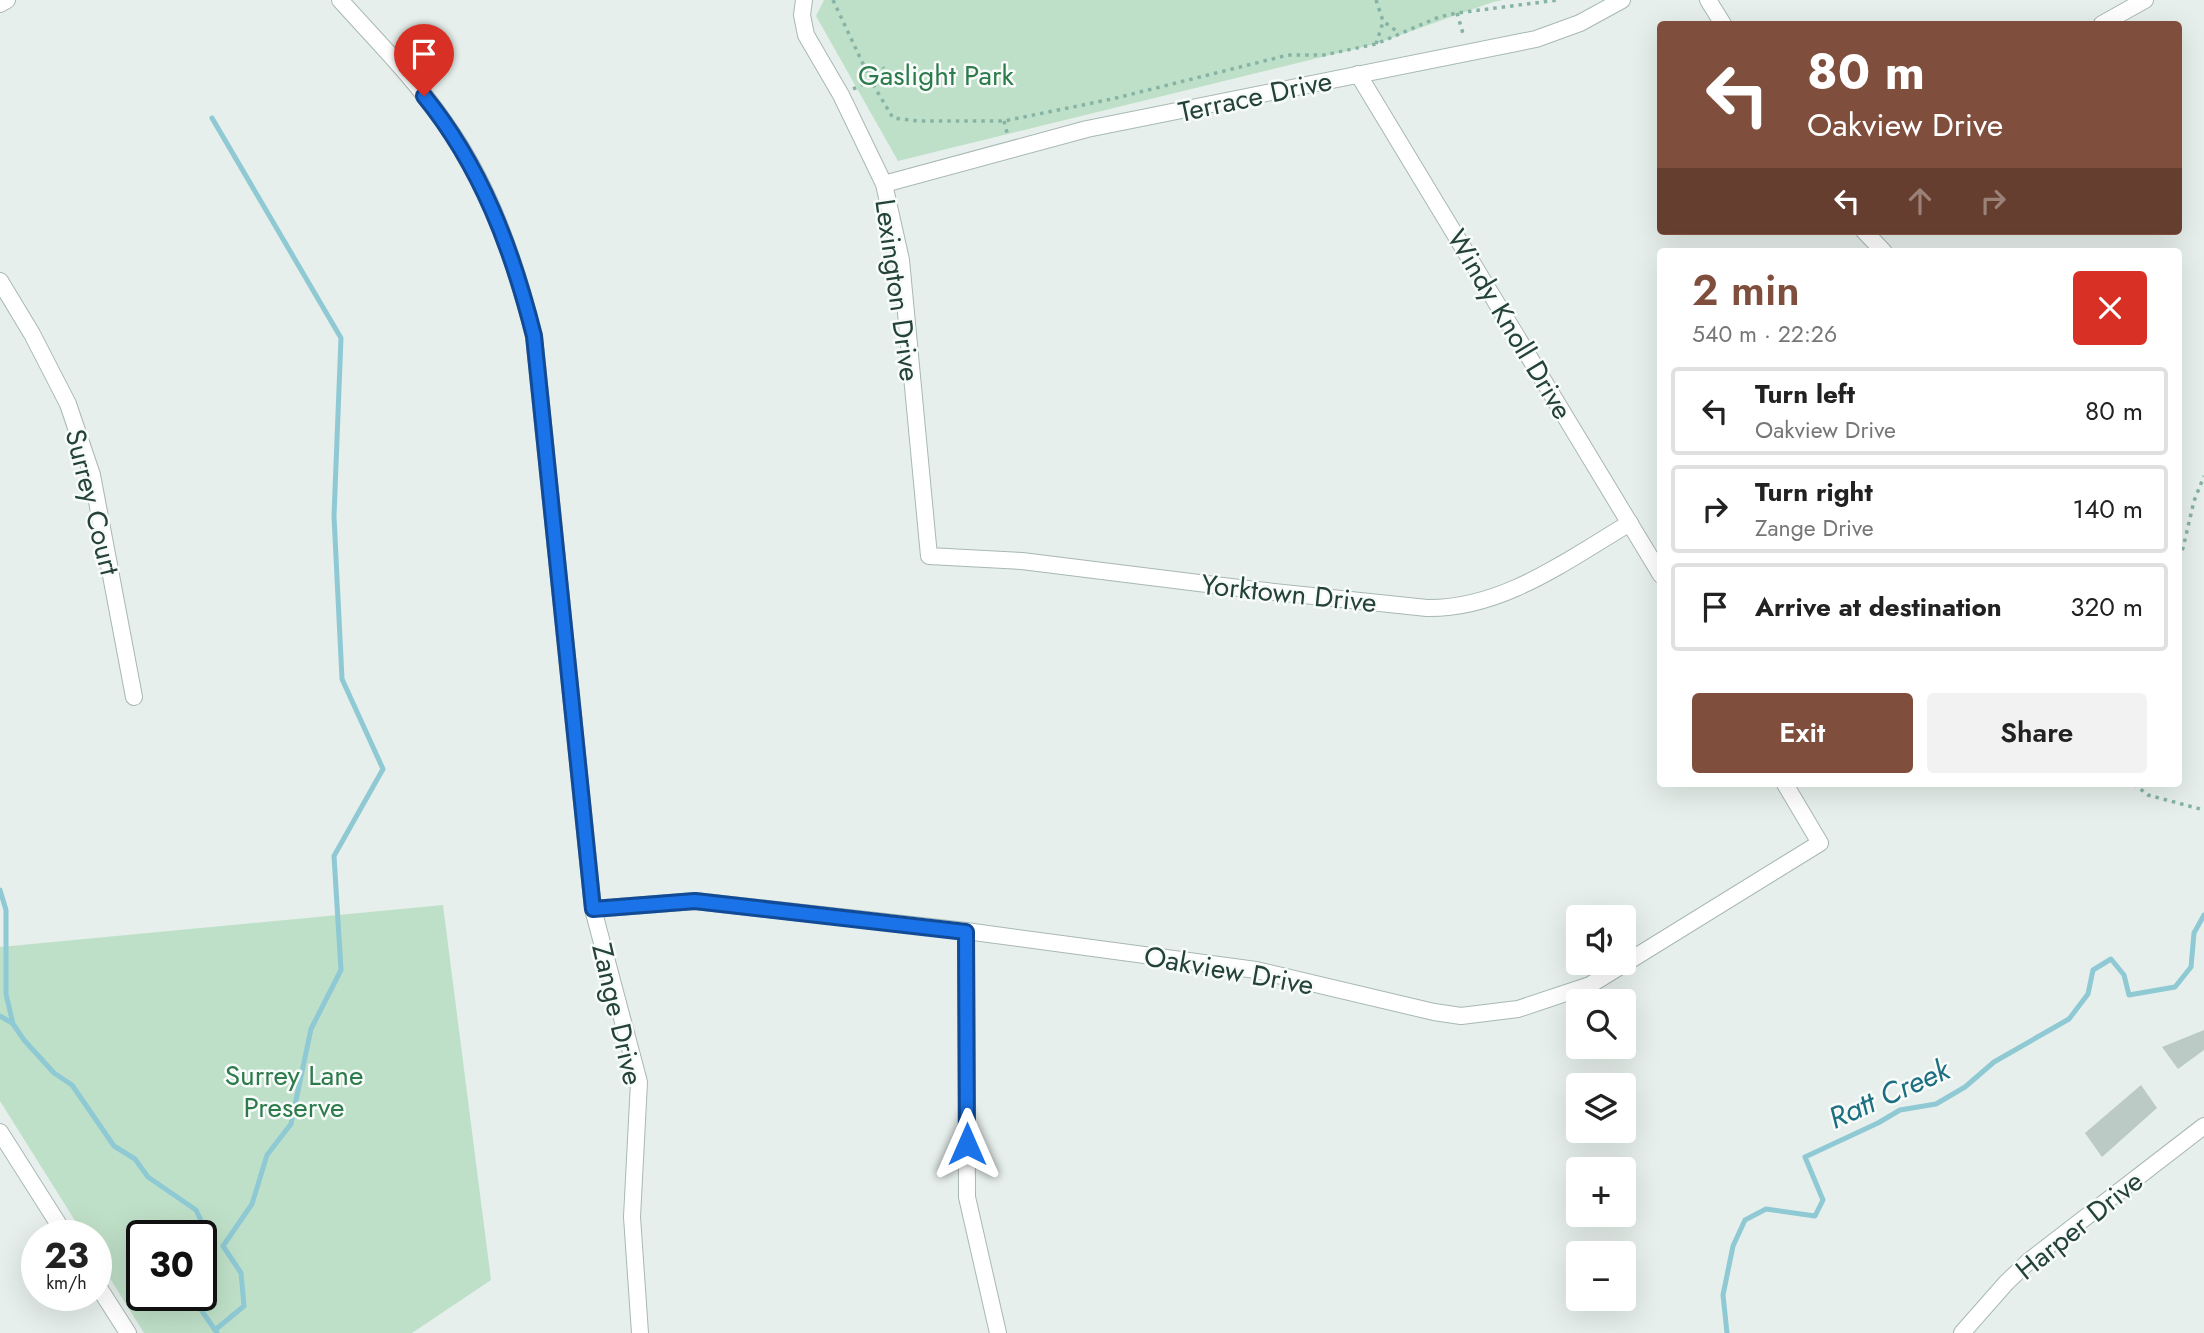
<!DOCTYPE html>
<html lang="en">
<head>
<meta charset="utf-8">
<style>
  :root { --surface:#fff; --page:#f2f2f2; --text:#222; --muted:#767676; --line:#e0e0e0; --accent:#804e3d }
  body { margin:0; font-family:Jost,sans-serif; background:var(--page); color:var(--text); height:100vh; display:flex; flex-direction:column; font-size:26px; white-space:nowrap }
  * { box-sizing:border-box; margin:0 }
  p { font-size:23px; color:var(--muted) }
  .icon { flex:none; width:38px; height:38px; fill:none; stroke:currentColor; stroke-width:2; stroke-linecap:round; stroke-linejoin:round }
  .map { position:relative; flex:1; overflow:hidden }
  .drawer { position:absolute; left:1657px; top:248px; width:525px; height:539px; display:flex; flex-direction:column; background:var(--surface); border-radius:7px; box-shadow:0 7px 28px #0002 }
  .drawer>* { flex:none }
  .banner { position:absolute; left:1657px; top:21px; width:525px; height:214px; border-radius:7px; box-shadow:0 7px 28px #0002; background:#804e3d; color:#fff; overflow:hidden }
  .controls { position:absolute; left:1566px; top:905px; display:grid; gap:14px }
  .controls a { display:grid; place-items:center; width:70px; height:70px; border-radius:7px; background:var(--surface); box-shadow:0 7px 28px #0002; font-size:35px }
  .speed { position:absolute; left:21px; top:1220px; display:flex; gap:14px; font-size:35px; font-weight:700; text-align:center }
  .speed>* { display:grid; place-content:center; width:91px; height:91px; border-radius:50%; background:var(--surface); box-shadow:0 7px 28px #0002; line-height:1 }
  .speed small { font-size:18px; font-weight:400 }
  .speed .limit { border:4px solid #111; border-radius:10px; background:#fff; color:#111 }
  .pin { position:absolute; display:grid; place-items:center; width:60px; height:60px; color:#fff; margin:-72px -30px; border-radius:50% 50% 50% 0; rotate:-45deg; box-shadow:0 0 7px #0007 }
  .pin .icon { rotate:45deg }
  .me { position:absolute; width:77px; margin:-38px; rotate:0deg; stroke-linejoin:round; filter:drop-shadow(0 0 5px #0008) }
  .turn { display:flex; align-items:center; gap:24px; height:147px; padding:0 35px; font-size:32px }
  .turn .icon { width:91px; height:91px; stroke-width:2.5 }
  .turn b { display:block; font-size:49px; line-height:60px }
  .lanes { display:flex; align-items:center; height:66px; padding:0 35px; background:#0003; justify-content:center; gap:35px; direction:ltr }
  .lanes .off { opacity:.35 }
  .round { display:grid; place-items:center; flex:none; width:74px; height:74px; border-radius:7px; background:var(--page) }
  .head { display:flex; align-items:center; justify-content:space-between; height:119px; padding:0 35px }
  h1 { font-size:42px; font-weight:600; line-height:52px; color:var(--accent) }
  .action { display:flex; gap:14px; margin-top:auto; padding:14px 35px }
  .action a { flex:1; height:80px; border-radius:7px; background:var(--accent); color:#fff; font-size:28px; font-weight:600; line-height:80px; text-align:center }
  .action a+a { background:var(--page); color:var(--text) }
  ul { padding:0; list-style:none }
  li { display:flex; align-items:center; gap:21px; height:88px; margin:0 14px 10px; padding:0 21px; border:4px solid var(--line); border-radius:7px }
  li div { flex:1 }
  li b { display:block; font-size:26px }
  li em { font-style:normal }
  .map>svg:first-child { display:block }
  .green { fill:#bfe0c8; fill-rule:evenodd }
  .lines { fill:none; stroke-linecap:round; stroke-linejoin:round }
  .stream { stroke:#8ec9d4; stroke-width:5 }
  .building { fill:#bbcac4 }
  .street-casing { stroke:#a8b8b2; stroke-width:18 }
  .path { stroke:#86b3a5; stroke-width:3.5; stroke-dasharray:3.5 5; stroke-linecap:butt }
  .street { stroke:#fff; stroke-width:16 }
  .route-casing { stroke:#114b97; stroke-width:18 }
  .route { stroke:#1a73e8; stroke-width:12 }
  .labels { text-anchor:middle; stroke-width:5; stroke-linejoin:round; paint-order:stroke }
  .park-label { font-size:28px; fill:#2d7a4b; stroke:#f7fbf9 }
  .street-label { font-size:28px; fill:#24423a; stroke:#f7fbf9 }
  .water-label { font-size:30px; font-style:italic; fill:#1c6f80; stroke:#f7fbf9 }
</style>
</head>
<body>
<div class="map">
<svg width="2204" height="1333" viewBox="0 0 2204 1333">
  <rect width="100%" height="100%" fill="#e6efeb"/>
  <g class="green">
    <path d="M824,0H1503L1493,2L1375,44L898,161L816,16Z"/>
    <path d="M443,905L491,1280L412,1333H144L96,1256V1236L84,1235L0,1101V947ZM142,1236H201V1295H142Z"/>
  </g>
  <g class="lines">
    <g class="stream">
      <path d="M212,118L341,338L334,516L342,679L383,769L334,856L341,970L311,1029L291,1124L267,1155L252,1204L223,1246L241,1273L244,1306L215,1330"/>
      <path d="M0,890L6,910V994L13,1024L24,1040L54,1073L72,1085L114,1146L135,1159L148,1177L196,1210L207,1233L201,1239"/>
      <path d="M0,1016L12,1023"/>
      <path d="M191,1295L217,1333"/>
      <path d="M1727,1333L1723,1295L1733,1246L1745,1220L1766,1209L1815,1216L1823,1200L1805,1157L1878,1123L1900,1110L1936,1104L1965,1087L1994,1062L2069,1019L2088,994L2093,970L2111,959L2124,975L2129,995L2175,987L2191,967L2194,933L2204,915"/>
    </g>
  </g>
  <g class="building">
    <path d="M2204,1030V1050L2178,1069L2162,1047Z"/>
    <path d="M2141,1085L2157,1108L2102,1157L2085,1133Z"/>
  </g>
  <g class="lines">
    <defs>
      <g id="street">
        <path d="M340,0C375,39 416,80 445,123C490,186 515,261 534,336L593,909L639,1082L632,1217L640,1333"/>
        <path d="M804,0L802,15L806,35L841,95L884,184L901,260L929,556L1022,561L1247,589L1427,608C1503,609 1567,560 1630,523"/>
        <path d="M1708,0L1723,24"/>
        <path d="M0,4L7,0"/>
        <path d="M2102,24L2145,0"/>
        <path d="M1358,74L1661,575"/>
        <path d="M884,184L1087,129L1536,39L1580,23L1622,0"/>
        <path d="M1864,231L1884,252"/>
        <path d="M0,281L32,334L68,404L92,475L134,697"/>
        <path d="M593,909L695,901L966,931L1256,970L1434,1012L1461,1016L1518,1009L1590,985L1820,843L1785,784"/>
        <path d="M966,931L967,1197L998,1333"/>
        <path d="M0,1132L66,1236"/>
        <path d="M96,1283L128,1333"/>
        <path d="M1962,1333L2006,1283L2029,1261L2204,1126"/>
      </g>
    </defs>
    <use href="#street" class="street-casing"/>
    <g class="path">
      <path d="M833,0L871,81L893,118L918,121H1004L1112,99L1288,55H1324L1376,44L1439,17L1457,13L1558,0"/>
      <path d="M1376,0L1383,21L1399,33"/>
      <path d="M1457,13L1464,37"/>
      <path d="M1376,44L1383,22"/>
      <path d="M853,89L886,74L883,67"/>
      <path d="M1004,121L1008,136"/>
      <path d="M2179,558L2183,548L2194,501L2204,476"/>
      <path d="M2134,784L2148,795L2204,810"/>
    </g>
    <use href="#street" class="street"/>
  </g>
  <g class="lines">
    <defs>
      <path id="route" d="M424,96C481,166 512,249 534,336L593,909L695,901L966,932L967,1144"/>
    </defs>
    <use href="#route" class="route-casing"/>
    <use href="#route" class="route"/>
  </g>
  <g class="labels">
    <g class="park-label">
      <text x="936" y="85">Gaslight Park</text>
      <text x="294" y="1085">Surrey Lane<tspan x="294" dy="32">Preserve</tspan></text>
    </g>
    <g class="street-label">
      <text transform="translate(1255 96) rotate(-12)" y="10">Terrace Drive</text>
      <text transform="translate(898 290) rotate(82)" y="10">Lexington Drive</text>
      <text transform="translate(1510 324) rotate(59)" y="10">Windy Knoll Drive</text>
      <text transform="translate(93 502) rotate(76)" y="10">Surrey Court</text>
      <text transform="translate(1289 593) rotate(6)" y="10">Yorktown Drive</text>
      <text transform="translate(1229 970) rotate(10)" y="10">Oakview Drive</text>
      <text transform="translate(618 1014) rotate(77)" y="10">Zange Drive</text>
      <text transform="translate(2079 1225) rotate(-39)" y="10">Harper Drive</text>
    </g>
    <g class="water-label">
      <text transform="translate(1889 1094) rotate(-24)" y="10">Ratt Creek</text>
    </g>
  </g>
</svg>
<div class="controls">
<a><svg class="icon" aria-label="sound" viewBox="0 0 24 24"><path d="M4 9h4l5-4v14l-5-4H4zM17 9q2 3 0 6"/></svg></a>
<a><svg class="icon" aria-label="search" viewBox="0 0 24 24"><circle cx="10" cy="10" r="6"/><path d="M15 15l6 6"/></svg></a>
<a><svg class="icon" aria-label="layers" viewBox="0 0 24 24"><path d="M12 4l9 5-9 5-9-5zM3 14l9 5 9-5"/></svg></a>
<a>+</a>
<a>−</a>
</div>
<div class="speed"><div>23<small>km/h</small></div><div class="limit">30</div></div>
<div class="pin" style="left:424px;top:96px;background:#d93025"><svg class="icon" aria-label="arrive" viewBox="0 0 24 24"><path d="M6 21V4h12l-3 4 3 4H6"/></svg></div>
<svg class="me" style="left:967px;top:1144px" viewBox="-20 -20 40 40"><path d="M0-17L14 15 0 8-14 15z" fill="#1a73e8" stroke="#fff" stroke-width="4"/></svg>
<div class="banner">
<div class="turn"><svg class="icon" aria-label="left" viewBox="0 0 24 24"><path d="M17 20v-9H6M10 6l-5 5 5 5"/></svg><div><b>80 m</b>Oakview Drive</div></div>
<div class="lanes"><svg class="icon" aria-label="left" viewBox="0 0 24 24"><path d="M17 20v-9H6M10 6l-5 5 5 5"/></svg><svg class="icon off" aria-label="ahead" viewBox="0 0 24 24"><path d="M12 20V5M6 11l6-6 6 6"/></svg><svg class="icon off" aria-label="right" viewBox="0 0 24 24"><path d="M7 20v-9h11M14 6l5 5-5 5"/></svg></div>
</div>
<section class="drawer">
<div class="head"><div><h1>2 min</h1><p>540 m · 22:26</p></div><a class="round" style="background:#d93025;color:#fff"><svg class="icon" aria-label="close" viewBox="0 0 24 24"><path d="M6 6l12 12M18 6L6 18"/></svg></a></div>
<ul>
<li><svg class="icon" aria-label="left" viewBox="0 0 24 24"><path d="M17 20v-9H6M10 6l-5 5 5 5"/></svg><div><b>Turn left</b><p>Oakview Drive</p></div><em>80 m</em></li>
<li><svg class="icon" aria-label="right" viewBox="0 0 24 24"><path d="M7 20v-9h11M14 6l5 5-5 5"/></svg><div><b>Turn right</b><p>Zange Drive</p></div><em>140 m</em></li>
<li><svg class="icon" aria-label="arrive" viewBox="0 0 24 24"><path d="M6 21V4h12l-3 4 3 4H6"/></svg><div><b>Arrive at destination</b></div><em>320 m</em></li>
</ul>
<div class="action"><a>Exit</a><a>Share</a></div>
</section>
</div>
</body>
</html>
